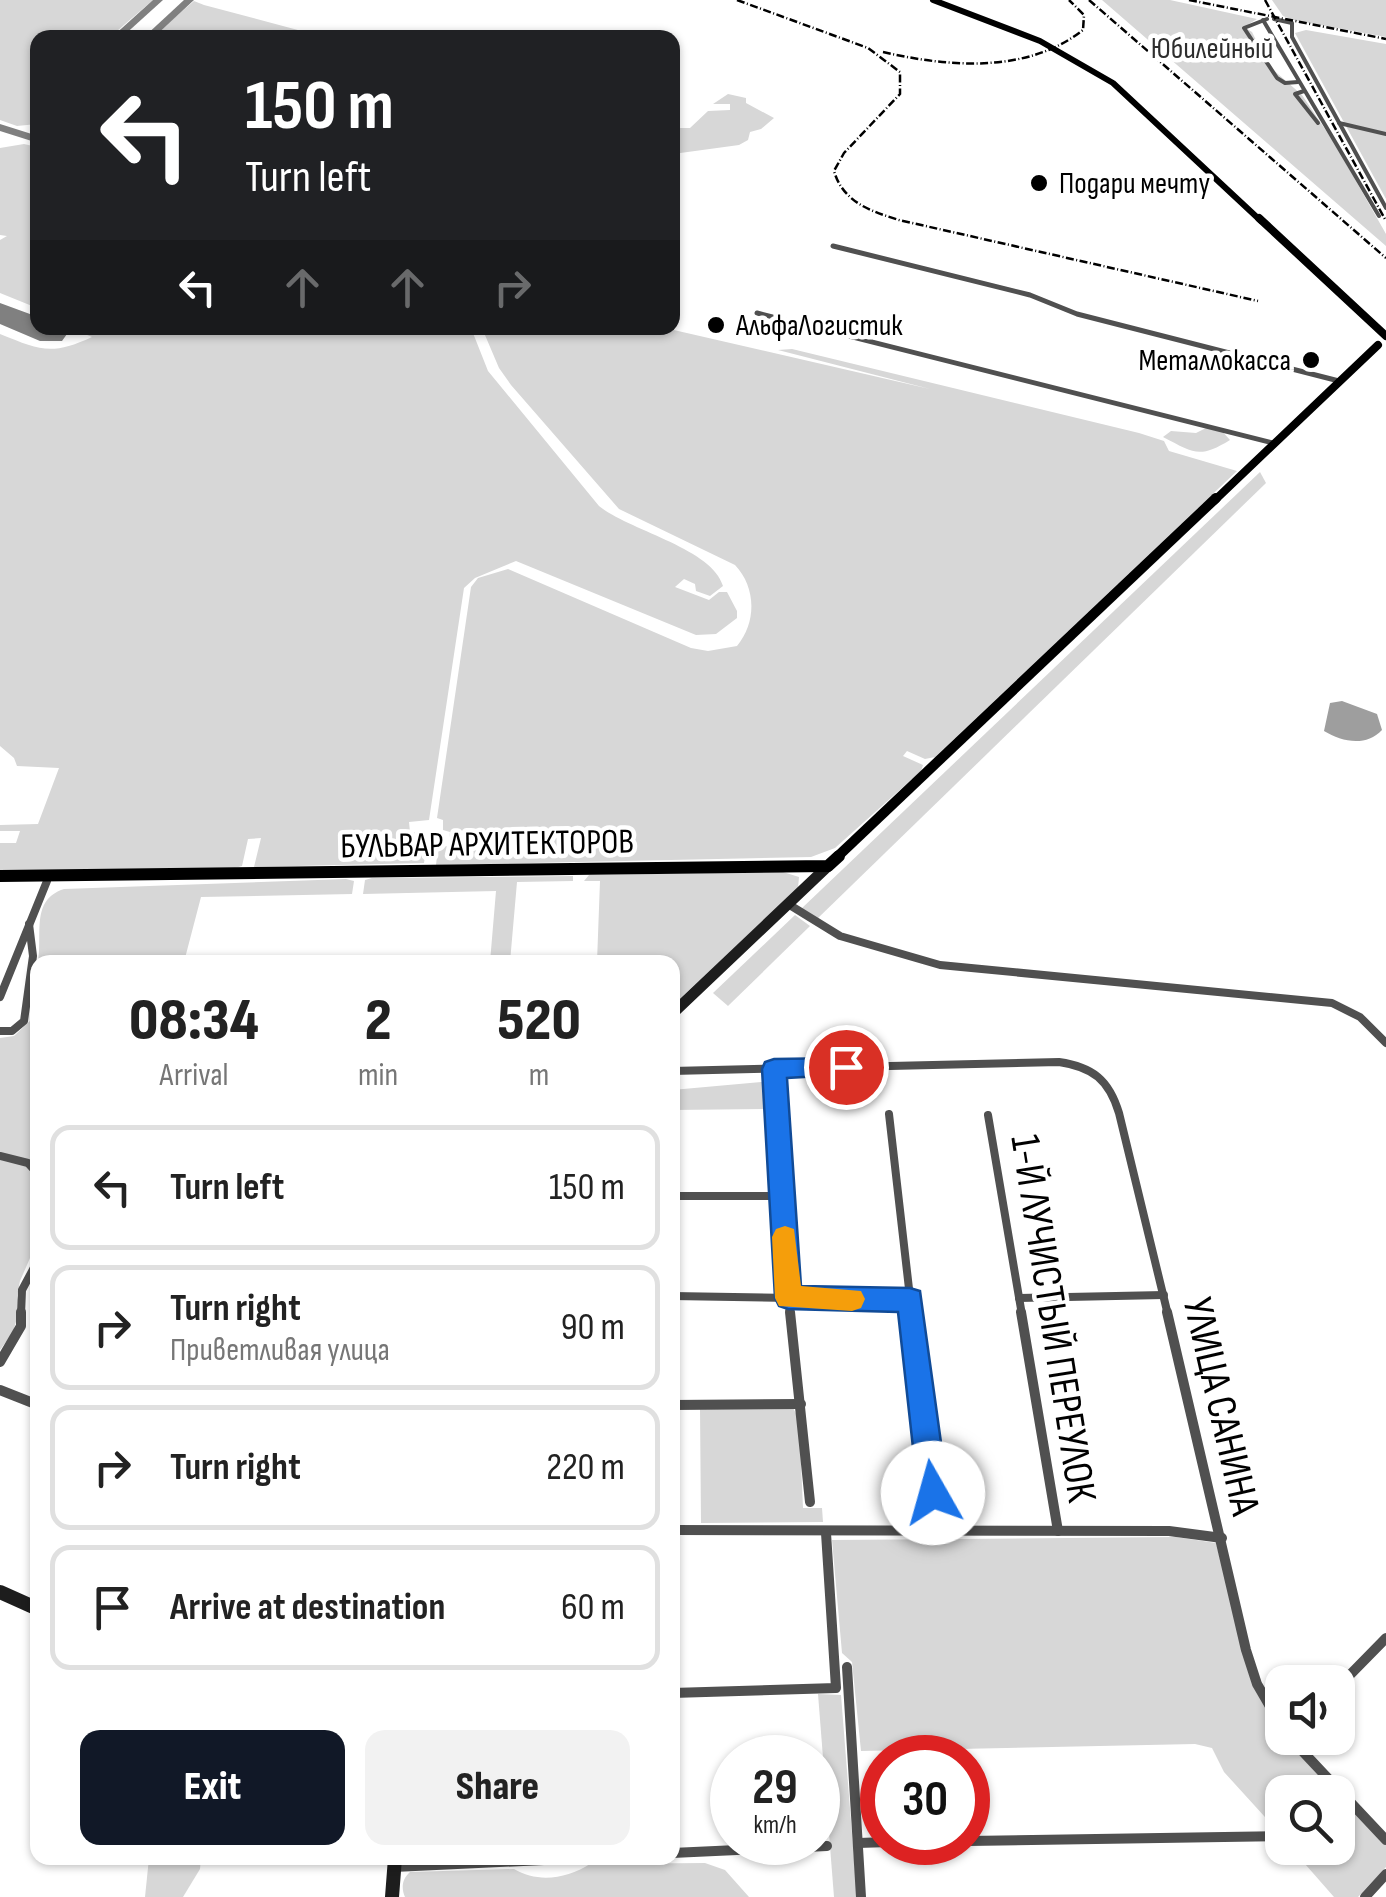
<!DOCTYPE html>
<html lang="en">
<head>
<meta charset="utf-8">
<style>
  :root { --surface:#fff; --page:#f2f2f2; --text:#222; --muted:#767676; --line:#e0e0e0; --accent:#111827 }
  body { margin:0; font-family:"Sofia Sans Condensed",sans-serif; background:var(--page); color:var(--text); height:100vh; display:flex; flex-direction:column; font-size:38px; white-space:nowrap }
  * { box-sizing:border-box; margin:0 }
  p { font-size:32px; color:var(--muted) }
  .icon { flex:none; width:55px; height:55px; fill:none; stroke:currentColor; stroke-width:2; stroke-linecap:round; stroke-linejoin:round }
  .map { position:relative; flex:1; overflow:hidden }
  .panel { position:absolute; left:30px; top:955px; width:650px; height:910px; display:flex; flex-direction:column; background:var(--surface); border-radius:20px; box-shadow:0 2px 8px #0004 }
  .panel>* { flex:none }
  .hud { position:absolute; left:30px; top:30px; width:650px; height:305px; border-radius:20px; box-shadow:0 2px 8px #0004; background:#202124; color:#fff; overflow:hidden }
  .tools { position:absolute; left:1265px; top:1665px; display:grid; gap:20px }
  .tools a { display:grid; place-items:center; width:90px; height:90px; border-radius:20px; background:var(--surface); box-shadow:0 2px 8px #0004; font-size:50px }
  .speed { position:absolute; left:710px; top:1735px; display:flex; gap:20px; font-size:50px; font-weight:700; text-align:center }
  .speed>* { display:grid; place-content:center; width:130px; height:130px; border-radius:50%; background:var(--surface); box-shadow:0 2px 8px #0004; line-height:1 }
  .speed small { font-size:25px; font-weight:400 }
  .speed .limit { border:15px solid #d22; background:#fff; color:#111 }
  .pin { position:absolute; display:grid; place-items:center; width:85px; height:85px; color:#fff; margin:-42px; border:5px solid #fff; border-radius:50%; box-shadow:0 2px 10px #0007 }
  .me { position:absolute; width:110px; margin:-55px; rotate:353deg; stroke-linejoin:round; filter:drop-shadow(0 0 8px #0008) }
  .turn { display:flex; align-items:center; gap:35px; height:210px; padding:0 50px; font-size:45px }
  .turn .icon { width:130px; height:130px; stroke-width:2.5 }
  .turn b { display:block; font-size:70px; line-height:85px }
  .lanes { display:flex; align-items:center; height:95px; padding:0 50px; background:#0003; justify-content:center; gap:50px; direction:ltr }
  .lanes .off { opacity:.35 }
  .eta { display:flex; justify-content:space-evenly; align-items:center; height:170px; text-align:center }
  .eta b { font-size:60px; font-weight:800; line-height:70px }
  .primary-button { display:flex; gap:20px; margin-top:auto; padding:20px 50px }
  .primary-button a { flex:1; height:115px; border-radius:20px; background:var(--accent); color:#fff; font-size:40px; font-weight:800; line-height:115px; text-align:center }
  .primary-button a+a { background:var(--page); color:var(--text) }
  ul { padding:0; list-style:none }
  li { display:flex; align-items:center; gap:30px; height:125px; margin:0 20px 15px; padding:0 30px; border:5px solid var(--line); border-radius:20px }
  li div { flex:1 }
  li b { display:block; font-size:38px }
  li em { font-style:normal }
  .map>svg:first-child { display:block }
  .green { fill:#d7d7d7 }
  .water { fill:#9e9e9e }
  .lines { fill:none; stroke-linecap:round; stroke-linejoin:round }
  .taxiway { fill:#808080; fill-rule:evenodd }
  .runway { fill:#808080; fill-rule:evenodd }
  .street-far3 { stroke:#505050; stroke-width:4 }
  .street-far2 { stroke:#505050; stroke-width:5 }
  .street-far1 { stroke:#505050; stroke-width:8 }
  .street { stroke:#505050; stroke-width:10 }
  .secondary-far1 { stroke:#1d1d1d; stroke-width:11 }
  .secondary { stroke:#1d1d1d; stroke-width:14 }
  .primary-far3 { stroke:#000; stroke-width:6 }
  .primary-far2 { stroke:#000; stroke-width:8 }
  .primary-far1 { stroke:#000; stroke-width:10 }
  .primary { stroke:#000; stroke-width:12 }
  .rail { stroke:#000; stroke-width:2.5; stroke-dasharray:8 2.5 1 2.5; stroke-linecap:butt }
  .route { fill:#1a73e8; stroke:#114b97; stroke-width:2.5 }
  .slow { fill:#f59e0b }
  .poi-dot { fill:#000; stroke:#fff; stroke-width:4 }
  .labels { text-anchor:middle; stroke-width:9; stroke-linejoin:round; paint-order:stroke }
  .far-park-label { font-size:30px; fill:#2e2e2e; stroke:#fff }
  .far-poi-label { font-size:30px; fill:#000; stroke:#fff; text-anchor:start }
  .street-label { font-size:35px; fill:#000; stroke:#fff }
  .near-street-label { font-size:42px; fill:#000; stroke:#fff }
</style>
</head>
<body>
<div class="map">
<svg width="1386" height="1897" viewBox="0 0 1386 1897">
  <rect width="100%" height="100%" fill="#fff"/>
  <g class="green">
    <path d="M0,0H153L110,37L38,38L37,124L17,126L0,120Z"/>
    <path d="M1102,0H1170L1257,19L1244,27L1252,32L1269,66L1302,95L1335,144L1386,234V246Z"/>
    <path d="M1272,0H1386V37L1293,20L1283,16Z"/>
    <path d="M194,1L204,5L324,37H152Z"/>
    <path d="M1306,30L1386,44V199L1295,33Z"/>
    <path d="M728,94L746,98V103L774,118L761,129L750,132L748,140L739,145L673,154V128H690L708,111L730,110V104H713Z"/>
    <path d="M24,144L37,147V308L0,293V240L7,236L0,235V148Z"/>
    <path d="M80,328H471L488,371L599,506C630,531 712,548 723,586L710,596L696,591L695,584L684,579L675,587L709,600L719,592H727L737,611V618L716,634L696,635L516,561L475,578L464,588L429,820L409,822L410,832L428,834L424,863L254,867L261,838L248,839L242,866L231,869L0,871V843H16L20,831H0V825L38,824L59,768L17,766L14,758L0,746V334C40,350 51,356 92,337L75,330Z"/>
    <path d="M482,328H665L930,389L778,350L792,349L1139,433L1164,441L1169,451L1237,471L935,757L925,759L907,751L903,756L923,765L921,771L835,848L811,857L436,865L438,847L448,846L450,832L443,830V820L437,818L471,587L478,578L508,569L691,648L708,651L737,646C757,622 756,587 735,565L619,509L511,385L499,368Z"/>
    <path d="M1208,427L1221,430L1230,440C1199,459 1194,453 1163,437L1171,431L1196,433Z"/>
    <path d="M1260,472L1266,483L816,920L801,909Z"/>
    <path d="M783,872L799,877L798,888L673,1005L672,962H597L600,881H584L589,875Z"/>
    <path d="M573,876V881L517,882L510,962H490L496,891L363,894L365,880L372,878Z"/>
    <path d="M346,879L354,881L352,894L201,897L184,962H38C43,935 30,900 64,889Z"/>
    <path d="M795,915L810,926L728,1006L713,993Z"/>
    <path d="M37,965L38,1164L30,1170L37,1183V1242L20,1281L17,1296L20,1308L13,1332L0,1350V1038L14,1036L32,1019Z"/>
    <path d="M773,1081L774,1109L673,1110L672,1090Z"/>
    <path d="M793,1408L799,1419L803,1508H822L823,1522L701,1523L700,1409Z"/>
    <path d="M1176,1537L1216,1543L1248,1669L1282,1738L1333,1789L1329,1792H1282V1830L1275,1828L1224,1772L1212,1748L1195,1744L861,1751L852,1662L842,1653L832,1540Z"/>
    <path d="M818,1694L841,1695L857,1897H834Z"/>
    <path d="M1343,1800L1386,1845V1867L1358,1897H1334L1291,1848H1338V1805Z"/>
    <path d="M149,1858H201L200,1869L183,1897H145Z"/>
    <path d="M705,1863L725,1870L749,1897H405C401,1888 402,1879 410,1872L514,1869C537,1883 567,1879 590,1864Z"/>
  </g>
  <path class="water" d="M1342,701L1377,714L1382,730C1366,747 1342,742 1324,731L1330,703Z"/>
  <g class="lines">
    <g class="taxiway">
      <path d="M153,0H163L121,38H111Z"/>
      <path d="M184,0H194L153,38H143Z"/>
      <path d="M0,124L38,136V143L0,131Z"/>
      <path d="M38,325V328H59C54,334 38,334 33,328Z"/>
    </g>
    <path class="runway" d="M0,303L38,317V328H63L67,334L62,341H40L0,324Z"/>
    <g class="street-far3">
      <path d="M1267,19L1244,28L1277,78L1285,83L1298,82"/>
      <path d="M1274,19L1292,23V37L1386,208"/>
      <path d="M1263,20L1379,216"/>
      <path d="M1304,91L1295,94L1318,123"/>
      <path d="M1339,123L1386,134"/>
    </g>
    <g class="street-far2">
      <path d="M833,246L1030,295L1077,314L1339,381"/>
      <path d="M757,313L1273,443"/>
    </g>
    <g class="street-far1">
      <path d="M788,904L840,936L940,965L1332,1003L1360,1017L1386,1043"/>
      <path d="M0,997L47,881"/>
      <path d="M0,1031H12L24,1021L33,956L29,924"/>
      <path d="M774,1069L790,1315"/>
      <path d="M672,1071L1059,1062C1093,1067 1109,1080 1119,1113L1168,1315"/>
      <path d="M889,1114L912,1315"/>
      <path d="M988,1115L1022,1315"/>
      <path d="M0,1156L28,1163L38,1174"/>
      <path d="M672,1196H783"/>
      <path d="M672,1296L910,1300"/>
      <path d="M1019,1298L1164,1295"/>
      <path d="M21,1315L22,1290L38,1260"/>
    </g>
    <g class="street">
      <path d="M790,1312L810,1502"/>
      <path d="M912,1312L937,1532"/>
      <path d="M1021,1312L1058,1531"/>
      <path d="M1167,1312L1246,1650L1257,1684L1282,1727"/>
      <path d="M0,1362L21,1326V1312"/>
      <path d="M0,1390L38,1405"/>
      <path d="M672,1405L801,1404"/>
      <path d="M672,1530L1169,1531L1222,1538"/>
      <path d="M847,1667L861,1897"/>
      <path d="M1338,1687L1386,1638"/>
      <path d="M672,1693L836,1688L826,1533"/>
      <path d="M1290,1738L1386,1840"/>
      <path d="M968,1841L1282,1836"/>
      <path d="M858,1843L889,1842"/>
      <path d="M672,1853L827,1846"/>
      <path d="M394,1867L585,1858"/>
      <path d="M1365,1897L1386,1874"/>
    </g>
    <path class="secondary-far1" d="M672,1014L828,866"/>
    <g class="secondary">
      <path d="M0,1592L38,1609"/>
      <path d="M392,1897L395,1858"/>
    </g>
    <path class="primary-far3" d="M933,0L1040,41L1113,83L1261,221"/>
    <g class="primary-far2">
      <path d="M1259,218L1386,336"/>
      <path d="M1214,501L1378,345"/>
    </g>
    <path class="primary-far1" d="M836,858L1216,498"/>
    <path class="primary" d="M0,876L828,866L839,856"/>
    <g class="rail">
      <path d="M737,0L868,48L900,72V94L844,153L834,171C843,202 870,211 899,220L1258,301"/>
      <path d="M1089,0L1386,258"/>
      <path d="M1189,0L1386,39"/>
      <path d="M1265,0L1386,221"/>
      <path d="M883,52C948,67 1027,74 1083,30L1084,15L1069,0"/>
    </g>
  </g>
  <path class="route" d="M846,1058L855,1061L859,1067L855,1074L787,1078L801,1286L910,1288L920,1291L948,1493L943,1503L933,1508L922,1503L918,1493L898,1312L788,1309L779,1306L775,1298L762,1069L765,1062L774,1059Z"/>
  <path class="slow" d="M785,1226L794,1229L801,1286L861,1291L865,1299L861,1308L852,1311L779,1306L775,1298L772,1237L776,1229Z"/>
  <g class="poi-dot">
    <circle cx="1039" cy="183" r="10"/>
    <circle cx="716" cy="325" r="10"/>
    <circle cx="1311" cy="360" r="10"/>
  </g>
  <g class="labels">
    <g class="far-park-label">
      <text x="1212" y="58">Юбилейный</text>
    </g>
    <g class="far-poi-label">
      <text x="1059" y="193">Подари мечту</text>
      <text x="736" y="335">АльфаЛогистик</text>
      <text x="1291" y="370" text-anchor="end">Металлокасса</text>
    </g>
    <g class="street-label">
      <text transform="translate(487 843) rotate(-1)" y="12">БУЛЬВАР АРХИТЕКТОРОВ</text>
    </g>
    <g class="near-street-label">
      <text transform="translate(1055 1318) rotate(81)" y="15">1-Й ЛУЧИСТЫЙ ПЕРЕУЛОК</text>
      <text transform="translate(1223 1406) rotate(77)" y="15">УЛИЦА САНИНА</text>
    </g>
  </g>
</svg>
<div class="tools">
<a><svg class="icon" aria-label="sound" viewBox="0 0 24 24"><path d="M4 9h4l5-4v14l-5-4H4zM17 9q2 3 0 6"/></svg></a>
<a><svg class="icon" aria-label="search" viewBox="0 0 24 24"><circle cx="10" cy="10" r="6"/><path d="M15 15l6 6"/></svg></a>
</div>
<div class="speed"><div>29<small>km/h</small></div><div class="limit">30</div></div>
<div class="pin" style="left:846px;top:1067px;background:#d93025"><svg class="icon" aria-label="arrive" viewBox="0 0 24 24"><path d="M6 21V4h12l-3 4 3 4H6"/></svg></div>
<svg class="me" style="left:933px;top:1493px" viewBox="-20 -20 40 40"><circle r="19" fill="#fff"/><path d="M0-13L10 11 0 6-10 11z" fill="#1a73e8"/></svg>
<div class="hud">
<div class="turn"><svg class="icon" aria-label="left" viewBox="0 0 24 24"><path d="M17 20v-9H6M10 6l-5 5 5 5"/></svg><div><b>150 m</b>Turn left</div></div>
<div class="lanes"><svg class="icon" aria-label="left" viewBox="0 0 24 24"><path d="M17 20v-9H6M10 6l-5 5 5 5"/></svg><svg class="icon off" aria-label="ahead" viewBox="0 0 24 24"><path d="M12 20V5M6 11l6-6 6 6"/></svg><svg class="icon off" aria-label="ahead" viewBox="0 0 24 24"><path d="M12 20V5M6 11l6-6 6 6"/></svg><svg class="icon off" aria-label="right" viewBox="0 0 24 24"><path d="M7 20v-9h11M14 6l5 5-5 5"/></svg></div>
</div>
<section class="panel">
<div class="eta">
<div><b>08:34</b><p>Arrival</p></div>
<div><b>2</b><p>min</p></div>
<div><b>520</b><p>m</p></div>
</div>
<ul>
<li><svg class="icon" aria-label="left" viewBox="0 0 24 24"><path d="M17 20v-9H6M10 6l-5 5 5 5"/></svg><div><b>Turn left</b></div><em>150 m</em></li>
<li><svg class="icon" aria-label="right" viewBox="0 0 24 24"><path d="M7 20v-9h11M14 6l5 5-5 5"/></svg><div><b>Turn right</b><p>Приветливая улица</p></div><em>90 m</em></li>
<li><svg class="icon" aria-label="right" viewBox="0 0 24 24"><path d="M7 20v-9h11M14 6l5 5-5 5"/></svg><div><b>Turn right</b></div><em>220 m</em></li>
<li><svg class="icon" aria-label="arrive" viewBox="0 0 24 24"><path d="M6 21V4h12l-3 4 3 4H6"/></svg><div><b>Arrive at destination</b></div><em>60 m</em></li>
</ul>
<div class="primary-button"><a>Exit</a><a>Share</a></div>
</section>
</div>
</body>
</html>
